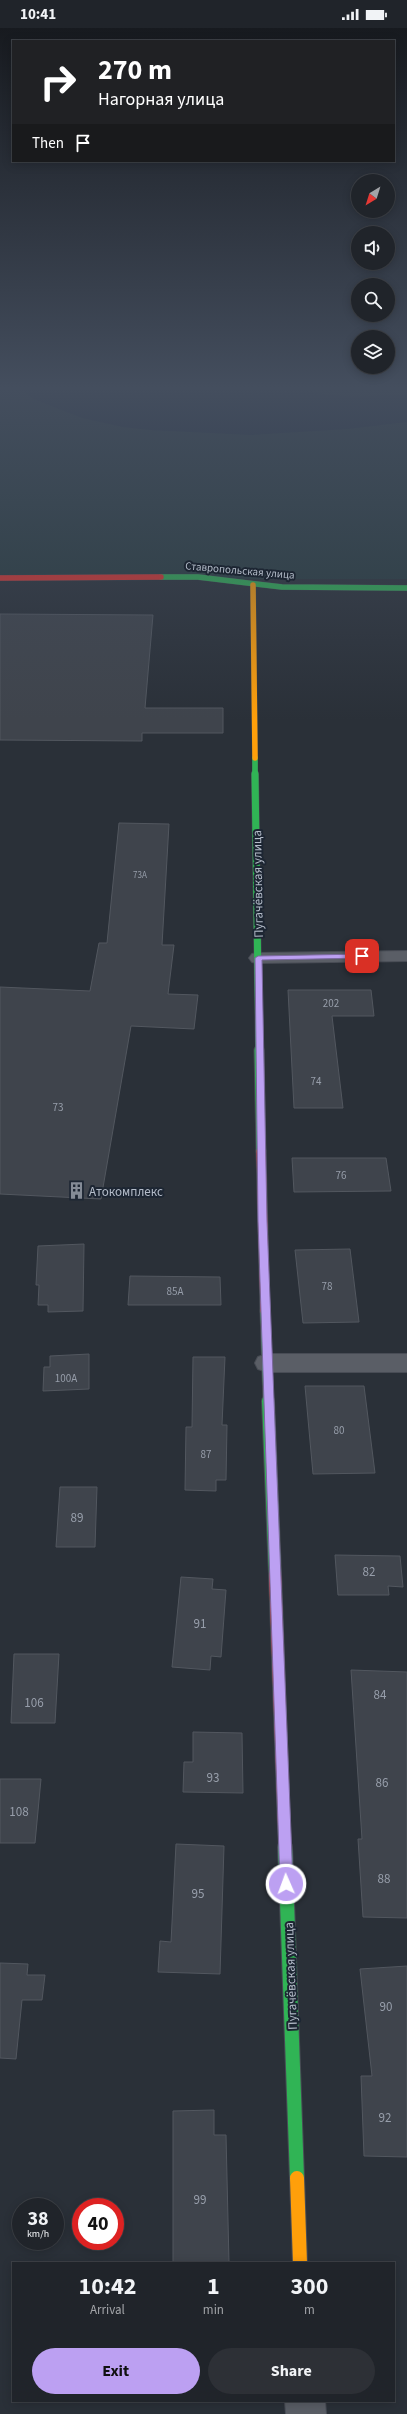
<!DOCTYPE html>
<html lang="en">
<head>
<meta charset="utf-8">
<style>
  :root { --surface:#20242a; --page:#2d3036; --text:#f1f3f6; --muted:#a2a4a8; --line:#3d4147; --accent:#bca0f2 }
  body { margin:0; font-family:"Source Sans 3",sans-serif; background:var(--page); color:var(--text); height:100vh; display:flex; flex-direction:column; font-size:15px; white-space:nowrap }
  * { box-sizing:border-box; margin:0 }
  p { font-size:13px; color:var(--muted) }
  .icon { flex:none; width:22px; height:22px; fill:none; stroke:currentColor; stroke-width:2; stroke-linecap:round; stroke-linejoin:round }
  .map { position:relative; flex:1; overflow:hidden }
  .panel { position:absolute; left:12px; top:2234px; width:383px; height:140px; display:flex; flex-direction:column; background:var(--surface); border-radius:0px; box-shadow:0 2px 10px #0003,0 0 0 1px var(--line) }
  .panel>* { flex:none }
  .top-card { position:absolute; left:12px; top:12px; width:383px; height:122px; border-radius:0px; box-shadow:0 2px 10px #0003,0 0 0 1px var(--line); background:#202124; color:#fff; overflow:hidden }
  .needle { width:26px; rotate:218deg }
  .fabs { position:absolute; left:351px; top:146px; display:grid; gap:8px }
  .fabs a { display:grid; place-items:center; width:44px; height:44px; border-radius:50%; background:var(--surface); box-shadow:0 2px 10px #0003,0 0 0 1px var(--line); font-size:20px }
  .speed { position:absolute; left:12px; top:2170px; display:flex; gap:8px; font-size:20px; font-weight:700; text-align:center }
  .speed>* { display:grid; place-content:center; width:52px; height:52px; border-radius:50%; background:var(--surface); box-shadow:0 2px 10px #0003,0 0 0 1px var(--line); line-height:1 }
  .speed small { font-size:10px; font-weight:400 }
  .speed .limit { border:6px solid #d22; background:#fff; color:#111 }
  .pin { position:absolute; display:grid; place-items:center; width:34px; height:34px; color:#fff; margin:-17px; border-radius:8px; box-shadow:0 2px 6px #0006 }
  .me { position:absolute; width:44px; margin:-22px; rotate:358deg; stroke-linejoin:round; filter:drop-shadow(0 0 3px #0008) }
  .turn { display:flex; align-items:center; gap:14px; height:84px; padding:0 20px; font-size:18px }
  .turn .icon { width:52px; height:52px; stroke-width:2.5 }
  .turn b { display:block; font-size:28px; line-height:34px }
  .then { display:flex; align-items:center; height:38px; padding:0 20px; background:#0003; gap:8px; font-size:15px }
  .eta { display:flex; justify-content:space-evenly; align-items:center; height:68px; text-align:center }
  .eta b { font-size:24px; font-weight:700; line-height:28px }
  .action { display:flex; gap:8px; margin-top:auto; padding:8px 20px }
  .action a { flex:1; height:46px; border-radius:24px; background:var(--accent); color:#111; font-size:16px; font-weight:700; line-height:46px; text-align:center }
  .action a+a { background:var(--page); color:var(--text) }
  .status { display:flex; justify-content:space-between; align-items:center; height:28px; padding:0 20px; background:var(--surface); direction:ltr }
  .status svg { height:11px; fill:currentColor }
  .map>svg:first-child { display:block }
  .green { fill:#273a3e }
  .water { fill:#19273c }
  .building { fill:#3f444c; stroke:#52575f }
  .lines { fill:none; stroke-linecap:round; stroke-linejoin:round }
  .street-casing { stroke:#484c55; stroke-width:2 }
  .fast-far4-casing { stroke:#484c55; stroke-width:6 }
  .fast-far3-casing { stroke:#484c55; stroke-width:8 }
  .fast-far2-casing { stroke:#484c55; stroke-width:11 }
  .fast-far1-casing { stroke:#484c55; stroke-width:14 }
  .fast-casing { stroke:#484c55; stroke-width:16 }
  .slow-far1-casing { stroke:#484c55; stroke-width:6 }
  .slow-casing { stroke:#484c55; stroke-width:16 }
  .jam-far2-casing { stroke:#484c55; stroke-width:6 }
  .jam-far1-casing { stroke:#484c55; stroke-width:11 }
  .jam-casing { stroke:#484c55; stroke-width:14 }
  .street { fill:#5a5e66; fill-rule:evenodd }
  .fast-far4 { stroke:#30b455; stroke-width:5.5 }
  .fast-far3 { stroke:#30b455; stroke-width:7 }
  .fast-far2 { stroke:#30b455; stroke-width:9 }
  .fast-far1 { stroke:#30b455; stroke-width:12 }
  .fast { stroke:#30b455; stroke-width:14 }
  .slow-far1 { stroke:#ff9f0a; stroke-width:5.5 }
  .slow { stroke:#ff9f0a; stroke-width:14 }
  .jam-far2 { stroke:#e5322d; stroke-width:5.5 }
  .jam-far1 { stroke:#e5322d; stroke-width:9 }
  .jam { stroke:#e5322d; stroke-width:12 }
  .route { fill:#bca0f2; stroke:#7a689d }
  .labels { text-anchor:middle; stroke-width:4; stroke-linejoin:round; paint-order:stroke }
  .far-number-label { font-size:9px; fill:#979eaa }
  .far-street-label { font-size:11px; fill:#b4bcc9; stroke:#1d2633 }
  .number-label { font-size:11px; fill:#979eaa }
  .street-label { font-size:13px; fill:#b4bcc9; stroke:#1d2633 }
  .poi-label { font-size:13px; fill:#b4bcc9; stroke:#1d2633; text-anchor:start }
  .near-number-label { font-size:13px; fill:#979eaa }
</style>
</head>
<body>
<div class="status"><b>10:41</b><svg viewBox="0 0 49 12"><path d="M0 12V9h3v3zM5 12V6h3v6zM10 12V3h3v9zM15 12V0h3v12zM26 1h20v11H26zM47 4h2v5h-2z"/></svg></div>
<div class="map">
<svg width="407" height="2386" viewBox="0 0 407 2386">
  <rect width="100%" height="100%" fill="#2a3038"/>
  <rect class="green" x="0" y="358" width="407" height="193"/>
  <path class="water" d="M16,358H297C329,374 372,366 407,368V394L347,401L252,407L150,402L123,399L82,390L34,371Z"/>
  <g class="building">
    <path d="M0,586L153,587L145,680H223V705H142V713L0,712Z"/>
    <path d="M119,795L169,796L162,917H174L168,966L198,967L194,1001L131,998L101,1171L0,1166V959L90,963L99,915H107Z"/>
    <path d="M288,962H371L374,988H332L343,1080H294Z"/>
    <path d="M292,1130H386L391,1163L294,1164Z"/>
    <path d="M84,1216L83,1283L48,1284V1277H38L39,1257H36L38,1218Z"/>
    <path d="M350,1221L359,1294L303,1295L295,1222Z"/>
    <path d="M130,1248L220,1249L221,1277H128Z"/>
    <path d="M89,1326V1361L43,1363L44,1339H50V1328Z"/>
    <path d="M193,1329H225L222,1397H227L226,1452H216V1463L185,1462L186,1399H192Z"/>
    <path d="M305,1358H364L375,1445L313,1446Z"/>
    <path d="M60,1459H97L95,1519H56Z"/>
    <path d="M335,1527L400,1528L403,1559L388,1558L389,1567H338Z"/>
    <path d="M181,1549L213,1551L212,1561L226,1562L221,1629L211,1628L210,1642L172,1639Z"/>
    <path d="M14,1626H59L55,1695H11Z"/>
    <path d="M351,1642L407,1644V1890L363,1889L358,1811H362Z"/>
    <path d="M193,1704L242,1705L243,1765L183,1764L184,1734H193Z"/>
    <path d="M0,1751H41L35,1815H0Z"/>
    <path d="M176,1816L224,1818L220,1946L158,1944L160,1913L171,1914Z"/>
    <path d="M0,1935L28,1936L27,1947H45L42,1972H22L16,2031L0,2030Z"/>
    <path d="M407,1938V2129L364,2128L361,2048H372L360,1941Z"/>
    <path d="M214,2082V2107H226L229,2235H173V2083Z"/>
  </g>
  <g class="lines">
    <defs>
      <g id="street">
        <path d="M407,923V933L258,935L252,934L249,930L252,926L258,925Z"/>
        <path d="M267,1326H407V1344H267L258,1341L255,1335L258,1329Z"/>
        <path d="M285,2373H325L326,2386H286Z"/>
      </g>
      <g id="fast-far4">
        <path d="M161,549H198L282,559L407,560"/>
        <path d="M255,730V747"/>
      </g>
      <path id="fast-far3" d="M255,746L259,1023"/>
      <g id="fast-far2">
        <path d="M259,1022L261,1123"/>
        <path d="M265,1283L268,1374"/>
      </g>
      <g id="fast-far1">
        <path d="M268,1373L275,1546"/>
        <path d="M284,1798L285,1820"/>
      </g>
      <path id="fast" d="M285,1819L297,2150"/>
      <path id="slow-far1" d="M253,557L255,730"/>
      <path id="slow" d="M297,2150L300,2235"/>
      <path id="jam-far2" d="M0,550L161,549"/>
      <path id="jam-far1" d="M261,1123L265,1283"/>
      <path id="jam" d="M275,1546L284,1798"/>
    </defs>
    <use href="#street" class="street-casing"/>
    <use href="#fast-far4" class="fast-far4-casing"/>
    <use href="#fast-far3" class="fast-far3-casing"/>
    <use href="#fast-far2" class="fast-far2-casing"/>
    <use href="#fast-far1" class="fast-far1-casing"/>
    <use href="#fast" class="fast-casing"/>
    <use href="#slow-far1" class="slow-far1-casing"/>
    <use href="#slow" class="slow-casing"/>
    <use href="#jam-far2" class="jam-far2-casing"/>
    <use href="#jam-far1" class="jam-far1-casing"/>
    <use href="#jam" class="jam-casing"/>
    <use href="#street" class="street"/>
    <use href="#fast-far4" class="fast-far4"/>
    <use href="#fast-far3" class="fast-far3"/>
    <use href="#fast-far2" class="fast-far2"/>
    <use href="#fast-far1" class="fast-far1"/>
    <use href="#fast" class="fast"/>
    <use href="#slow-far1" class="slow-far1"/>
    <use href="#slow" class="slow"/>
    <use href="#jam-far2" class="jam-far2"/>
    <use href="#jam-far1" class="jam-far1"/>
    <use href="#jam" class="jam"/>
  </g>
  <linearGradient id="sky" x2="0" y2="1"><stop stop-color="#171a1f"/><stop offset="0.52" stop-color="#444e5e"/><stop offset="1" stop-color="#444e5e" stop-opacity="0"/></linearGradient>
  <rect width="407" height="692" fill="url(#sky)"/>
  <path class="route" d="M362,926L366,928L365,930L262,932L267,1193L293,1856L291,1861L286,1863L282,1861L280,1856L258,1193L255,930L258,928Z"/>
  <defs>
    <symbol id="building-bare" viewBox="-9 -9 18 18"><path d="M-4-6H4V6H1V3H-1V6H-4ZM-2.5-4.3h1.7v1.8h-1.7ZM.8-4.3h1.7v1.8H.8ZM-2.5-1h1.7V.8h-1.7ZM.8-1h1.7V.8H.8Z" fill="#848b96" stroke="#1d2633" stroke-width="2.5" paint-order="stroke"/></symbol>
  </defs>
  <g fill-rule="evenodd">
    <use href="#building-bare" x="64" y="1150" width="25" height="25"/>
  </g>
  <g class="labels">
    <g class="far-number-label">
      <text x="140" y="850">73А</text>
    </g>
    <g class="far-street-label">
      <text transform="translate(240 542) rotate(5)" y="4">Ставропольская улица</text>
    </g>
    <g class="number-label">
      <text x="331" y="979">202</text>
      <text x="316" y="1057">74</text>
      <text x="58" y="1083">73</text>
      <text x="341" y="1151">76</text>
      <text x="327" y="1262">78</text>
      <text x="175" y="1267">85А</text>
      <text x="66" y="1354">100А</text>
      <text x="339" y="1406">80</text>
      <text x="206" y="1430">87</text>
    </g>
    <g class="street-label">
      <text transform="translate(257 856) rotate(-91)" y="5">Пугачёвская улица</text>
      <text transform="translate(290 1948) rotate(-92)" y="5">Пугачёвская улица</text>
    </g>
    <g class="poi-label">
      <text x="89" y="1168">Атокомплекс</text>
    </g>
    <g class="near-number-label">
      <text x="77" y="1494">89</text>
      <text x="369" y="1548">82</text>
      <text x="200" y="1600">91</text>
      <text x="380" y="1671">84</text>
      <text x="34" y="1679">106</text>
      <text x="213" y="1754">93</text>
      <text x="382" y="1759">86</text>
      <text x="19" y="1788">108</text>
      <text x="384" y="1855">88</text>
      <text x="198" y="1870">95</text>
      <text x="386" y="1983">90</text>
      <text x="385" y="2094">92</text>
      <text x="200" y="2176">99</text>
    </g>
  </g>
</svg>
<div class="fabs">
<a><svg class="needle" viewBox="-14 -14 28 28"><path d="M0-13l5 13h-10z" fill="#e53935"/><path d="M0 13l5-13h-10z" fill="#a2a4a8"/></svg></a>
<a><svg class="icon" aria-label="sound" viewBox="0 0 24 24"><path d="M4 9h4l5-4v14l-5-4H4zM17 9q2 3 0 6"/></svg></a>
<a><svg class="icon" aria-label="search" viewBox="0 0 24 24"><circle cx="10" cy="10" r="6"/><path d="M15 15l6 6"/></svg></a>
<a><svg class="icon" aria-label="layers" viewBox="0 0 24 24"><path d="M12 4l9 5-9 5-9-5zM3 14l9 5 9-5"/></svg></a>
</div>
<div class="speed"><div>38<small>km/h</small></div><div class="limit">40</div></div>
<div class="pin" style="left:362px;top:928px;background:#d93025"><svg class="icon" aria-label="arrive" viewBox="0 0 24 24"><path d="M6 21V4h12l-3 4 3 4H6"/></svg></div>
<svg class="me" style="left:286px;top:1856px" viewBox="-20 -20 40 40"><circle r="17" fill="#bca0f2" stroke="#fff" stroke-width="3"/><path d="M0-11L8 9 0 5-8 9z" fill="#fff"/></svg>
<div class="top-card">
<div class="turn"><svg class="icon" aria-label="right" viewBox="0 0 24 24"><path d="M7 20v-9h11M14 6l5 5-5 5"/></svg><div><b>270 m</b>Нагорная улица</div></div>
<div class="then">Then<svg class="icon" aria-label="arrive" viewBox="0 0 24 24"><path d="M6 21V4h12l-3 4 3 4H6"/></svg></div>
</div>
<section class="panel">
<div class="eta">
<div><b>10:42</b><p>Arrival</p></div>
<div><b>1</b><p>min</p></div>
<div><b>300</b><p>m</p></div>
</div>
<div class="action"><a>Exit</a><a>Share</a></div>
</section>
</div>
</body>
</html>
